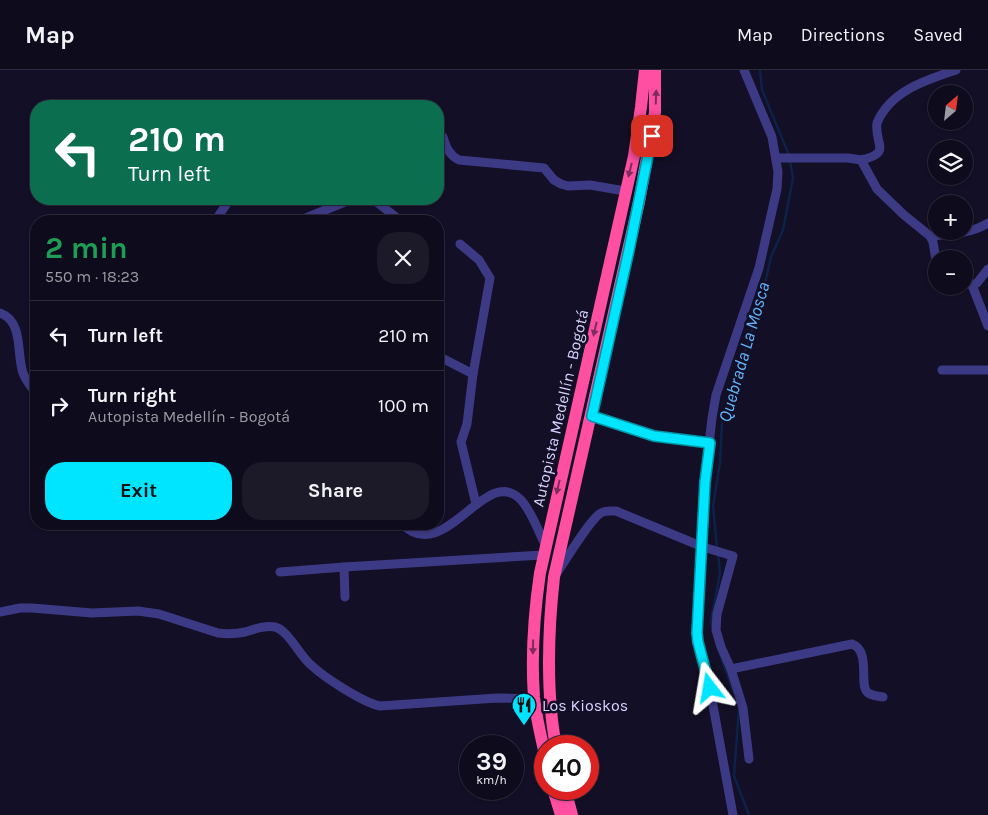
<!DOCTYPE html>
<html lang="en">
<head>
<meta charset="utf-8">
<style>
  :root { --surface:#0e0b1c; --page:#1c1929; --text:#f1f3f6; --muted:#9b9ba3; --line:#2e2b3b; --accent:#00e5ff }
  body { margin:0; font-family:Karla,sans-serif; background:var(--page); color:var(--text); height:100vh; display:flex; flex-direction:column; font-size:19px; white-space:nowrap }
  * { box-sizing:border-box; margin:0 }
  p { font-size:16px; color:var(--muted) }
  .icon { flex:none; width:28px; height:28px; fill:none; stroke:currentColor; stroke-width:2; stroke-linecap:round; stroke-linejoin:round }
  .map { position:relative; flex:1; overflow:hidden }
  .panel { position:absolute; left:30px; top:145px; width:414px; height:315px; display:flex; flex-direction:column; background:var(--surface); border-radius:20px; box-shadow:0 1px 4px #0004,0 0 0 1px var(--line) }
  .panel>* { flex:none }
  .guide { position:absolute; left:30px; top:30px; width:414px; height:105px; border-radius:20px; box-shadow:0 1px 4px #0004,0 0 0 1px var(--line); background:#0b6e4f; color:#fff; overflow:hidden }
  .needle { width:32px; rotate:28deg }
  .controls { position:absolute; left:928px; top:15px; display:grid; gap:10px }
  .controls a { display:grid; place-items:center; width:45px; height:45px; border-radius:50%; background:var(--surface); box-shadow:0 1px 4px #0004,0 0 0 1px var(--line); font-size:25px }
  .speed { position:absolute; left:459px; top:665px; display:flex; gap:10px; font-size:25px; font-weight:700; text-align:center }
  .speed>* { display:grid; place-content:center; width:65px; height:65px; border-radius:50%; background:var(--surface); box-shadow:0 1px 4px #0004,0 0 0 1px var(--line); line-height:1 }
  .speed small { font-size:12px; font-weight:400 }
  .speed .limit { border:8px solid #d22; background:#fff; color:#111 }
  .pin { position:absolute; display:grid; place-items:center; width:42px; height:42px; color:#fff; margin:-21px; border-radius:10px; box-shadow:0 2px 8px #0006 }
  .me { position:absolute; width:55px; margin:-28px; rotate:346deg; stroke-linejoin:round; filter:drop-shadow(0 0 4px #0008) }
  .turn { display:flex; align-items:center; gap:18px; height:105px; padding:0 15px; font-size:22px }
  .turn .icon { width:65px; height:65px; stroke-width:2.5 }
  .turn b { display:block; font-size:35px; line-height:42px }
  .round { display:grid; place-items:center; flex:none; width:52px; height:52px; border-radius:20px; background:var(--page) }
  .head { display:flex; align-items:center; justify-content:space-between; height:85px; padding:0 15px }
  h1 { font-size:30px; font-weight:700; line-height:38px; color:#1e9e55 }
  .action { display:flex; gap:10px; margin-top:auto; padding:10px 15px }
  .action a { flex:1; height:58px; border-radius:20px; background:var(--accent); color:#111; font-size:20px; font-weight:700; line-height:58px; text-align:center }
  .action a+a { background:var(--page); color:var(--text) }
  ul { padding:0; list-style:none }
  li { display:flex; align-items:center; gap:15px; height:70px; padding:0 15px; border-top:1px solid var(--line) }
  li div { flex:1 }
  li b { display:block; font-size:19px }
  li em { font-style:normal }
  header { display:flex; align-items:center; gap:30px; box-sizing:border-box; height:70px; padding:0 25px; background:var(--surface); border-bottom:1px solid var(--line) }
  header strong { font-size:24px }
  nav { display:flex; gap:28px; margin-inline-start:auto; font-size:18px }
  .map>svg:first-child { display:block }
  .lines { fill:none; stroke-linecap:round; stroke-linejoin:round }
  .stream { stroke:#0c2248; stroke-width:2.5 }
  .minor { stroke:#3d3a85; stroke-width:9 }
  .highway { stroke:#ff4fa3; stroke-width:12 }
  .oneway { fill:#7d2c5e }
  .route-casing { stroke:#0095a6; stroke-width:12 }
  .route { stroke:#00e5ff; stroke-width:9 }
  .labels { text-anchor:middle; stroke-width:5; stroke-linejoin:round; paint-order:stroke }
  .street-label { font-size:16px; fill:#d9d4ff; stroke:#130f26 }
  .poi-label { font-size:16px; fill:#d9d4ff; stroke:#130f26; text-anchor:start }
  .water-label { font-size:18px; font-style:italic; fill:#62b6ff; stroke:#130f26 }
</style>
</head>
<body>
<header>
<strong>Map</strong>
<nav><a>Map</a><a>Directions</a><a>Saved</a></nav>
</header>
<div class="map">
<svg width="988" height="745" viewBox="0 0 988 745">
  <rect width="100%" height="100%" fill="#130f26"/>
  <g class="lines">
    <g class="stream">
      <path d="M760,0L762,20L789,85"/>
      <path d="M717,478L713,436L720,393L722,352L735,302L747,277L763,222L771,187L783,160L793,108L790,91"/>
      <path d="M712,557L711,551L720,503L718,484"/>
      <path d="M720,584L734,623"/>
      <path d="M739,638L734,706L749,745"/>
    </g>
    <g class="minor">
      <path d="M443,67C446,77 449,85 459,90L544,98L554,110L561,114L568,116L590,115L625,121"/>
      <path d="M776,88H848L861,90L877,119L904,145L930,166L933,172L936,190"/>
      <path d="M861,90C893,83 874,74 877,53C890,21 926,10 956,0"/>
      <path d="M369,129L378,133L401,151"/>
      <path d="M219,151V145L230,129"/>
      <path d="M263,151L301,150L352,129"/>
      <path d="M930,166C950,164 970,164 988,153"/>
      <path d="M460,174L479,190L490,208L473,304"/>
      <path d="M953,189H957"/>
      <path d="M964,204L968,214L972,215L977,213L988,199"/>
      <path d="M972,215L988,256"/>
      <path d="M0,243C24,252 16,283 23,303C26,311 31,317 36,323"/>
      <path d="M438,286L473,304L467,354L461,372L476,434"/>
      <path d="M942,300H988"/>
      <path d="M592,346L654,366L710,373"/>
      <path d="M402,454C445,497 486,392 521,430C532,442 537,459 545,474"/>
      <path d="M280,502L344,497"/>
      <path d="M557,503C565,491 591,448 601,443C605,440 611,441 616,441L703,477L733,486L717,544L716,560L721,577L731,599L743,638L749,689"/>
      <path d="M345,527L344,497L543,485"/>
      <path d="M0,542L20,538H32L92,543L138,541L159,544L218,563C227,564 236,564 245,562C255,559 265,555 275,557C288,560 300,586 311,595C325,608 362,632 380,636L497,628L534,629"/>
      <path d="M731,599L852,574C871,581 859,614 867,622C871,626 878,626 883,627"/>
      <path d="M733,745L712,630L698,572L697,563L705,412L712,348L716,325L759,198L777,119L778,102L772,67L744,0"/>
    </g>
    <g class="highway">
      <path d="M556,676C546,625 548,560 554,507L639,132L655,42V0"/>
      <path d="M545,685C541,666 536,647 534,627C531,586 534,544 540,503L634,86L641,37L645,0"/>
      <path d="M553,719L561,745"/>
      <path d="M565,719L572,745"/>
    </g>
  </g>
  <defs><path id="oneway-solid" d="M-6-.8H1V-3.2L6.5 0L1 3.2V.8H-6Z" transform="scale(1.25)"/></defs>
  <g class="oneway">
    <use href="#oneway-solid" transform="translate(656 27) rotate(-88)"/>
    <use href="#oneway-solid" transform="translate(630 100) rotate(104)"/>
    <use href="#oneway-solid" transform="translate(595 259) rotate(103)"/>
    <use href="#oneway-solid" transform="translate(558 417) rotate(103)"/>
    <use href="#oneway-solid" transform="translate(533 577) rotate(91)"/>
  </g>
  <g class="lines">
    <defs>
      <path id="route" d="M652,66L629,180L592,346L654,366L710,373L705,412L697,563L698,572L710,618"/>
    </defs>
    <use href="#route" class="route-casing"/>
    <use href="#route" class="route"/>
  </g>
  <defs>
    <symbol id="restaurant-pin" viewBox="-11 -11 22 30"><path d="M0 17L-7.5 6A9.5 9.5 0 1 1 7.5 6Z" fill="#00e5ff" stroke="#130f26"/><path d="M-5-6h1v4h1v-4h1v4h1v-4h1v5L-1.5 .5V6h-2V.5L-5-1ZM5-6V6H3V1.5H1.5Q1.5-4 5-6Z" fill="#111"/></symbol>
  </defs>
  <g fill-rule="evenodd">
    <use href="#restaurant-pin" x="510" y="621" width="28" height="38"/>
  </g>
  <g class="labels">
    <g class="street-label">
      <text transform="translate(560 338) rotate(-77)" y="6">Autopista Medellín - Bogotá</text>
    </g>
    <g class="poi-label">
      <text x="542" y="641">Los Kioskos</text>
    </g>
    <g class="water-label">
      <text transform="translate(744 282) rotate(-74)" y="6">Quebrada La Mosca</text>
    </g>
  </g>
</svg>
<div class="controls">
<a><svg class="needle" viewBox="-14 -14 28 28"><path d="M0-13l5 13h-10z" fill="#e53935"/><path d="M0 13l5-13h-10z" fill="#9b9ba3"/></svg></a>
<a><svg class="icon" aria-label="layers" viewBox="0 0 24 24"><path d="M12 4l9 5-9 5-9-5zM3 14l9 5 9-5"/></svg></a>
<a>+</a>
<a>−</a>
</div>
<div class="speed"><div>39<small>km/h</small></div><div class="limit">40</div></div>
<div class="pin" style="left:652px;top:66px;background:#d93025"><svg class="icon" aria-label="arrive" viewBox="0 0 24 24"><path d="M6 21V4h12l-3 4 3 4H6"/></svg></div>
<svg class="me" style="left:710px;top:618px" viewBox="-20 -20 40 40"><path d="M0-17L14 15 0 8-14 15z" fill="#00e5ff" stroke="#fff" stroke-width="4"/></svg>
<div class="guide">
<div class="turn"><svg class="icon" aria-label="left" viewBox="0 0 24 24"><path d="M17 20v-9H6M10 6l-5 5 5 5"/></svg><div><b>210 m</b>Turn left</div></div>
</div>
<section class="panel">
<div class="head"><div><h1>2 min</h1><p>550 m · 18:23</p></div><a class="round"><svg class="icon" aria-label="close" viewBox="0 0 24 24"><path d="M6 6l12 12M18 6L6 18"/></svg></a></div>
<ul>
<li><svg class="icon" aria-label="left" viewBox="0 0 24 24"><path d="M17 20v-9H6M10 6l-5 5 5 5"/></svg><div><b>Turn left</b></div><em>210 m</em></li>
<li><svg class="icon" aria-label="right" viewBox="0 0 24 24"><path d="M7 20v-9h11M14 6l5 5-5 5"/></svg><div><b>Turn right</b><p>Autopista Medellín - Bogotá</p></div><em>100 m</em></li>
</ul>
<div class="action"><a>Exit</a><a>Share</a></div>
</section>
</div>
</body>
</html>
